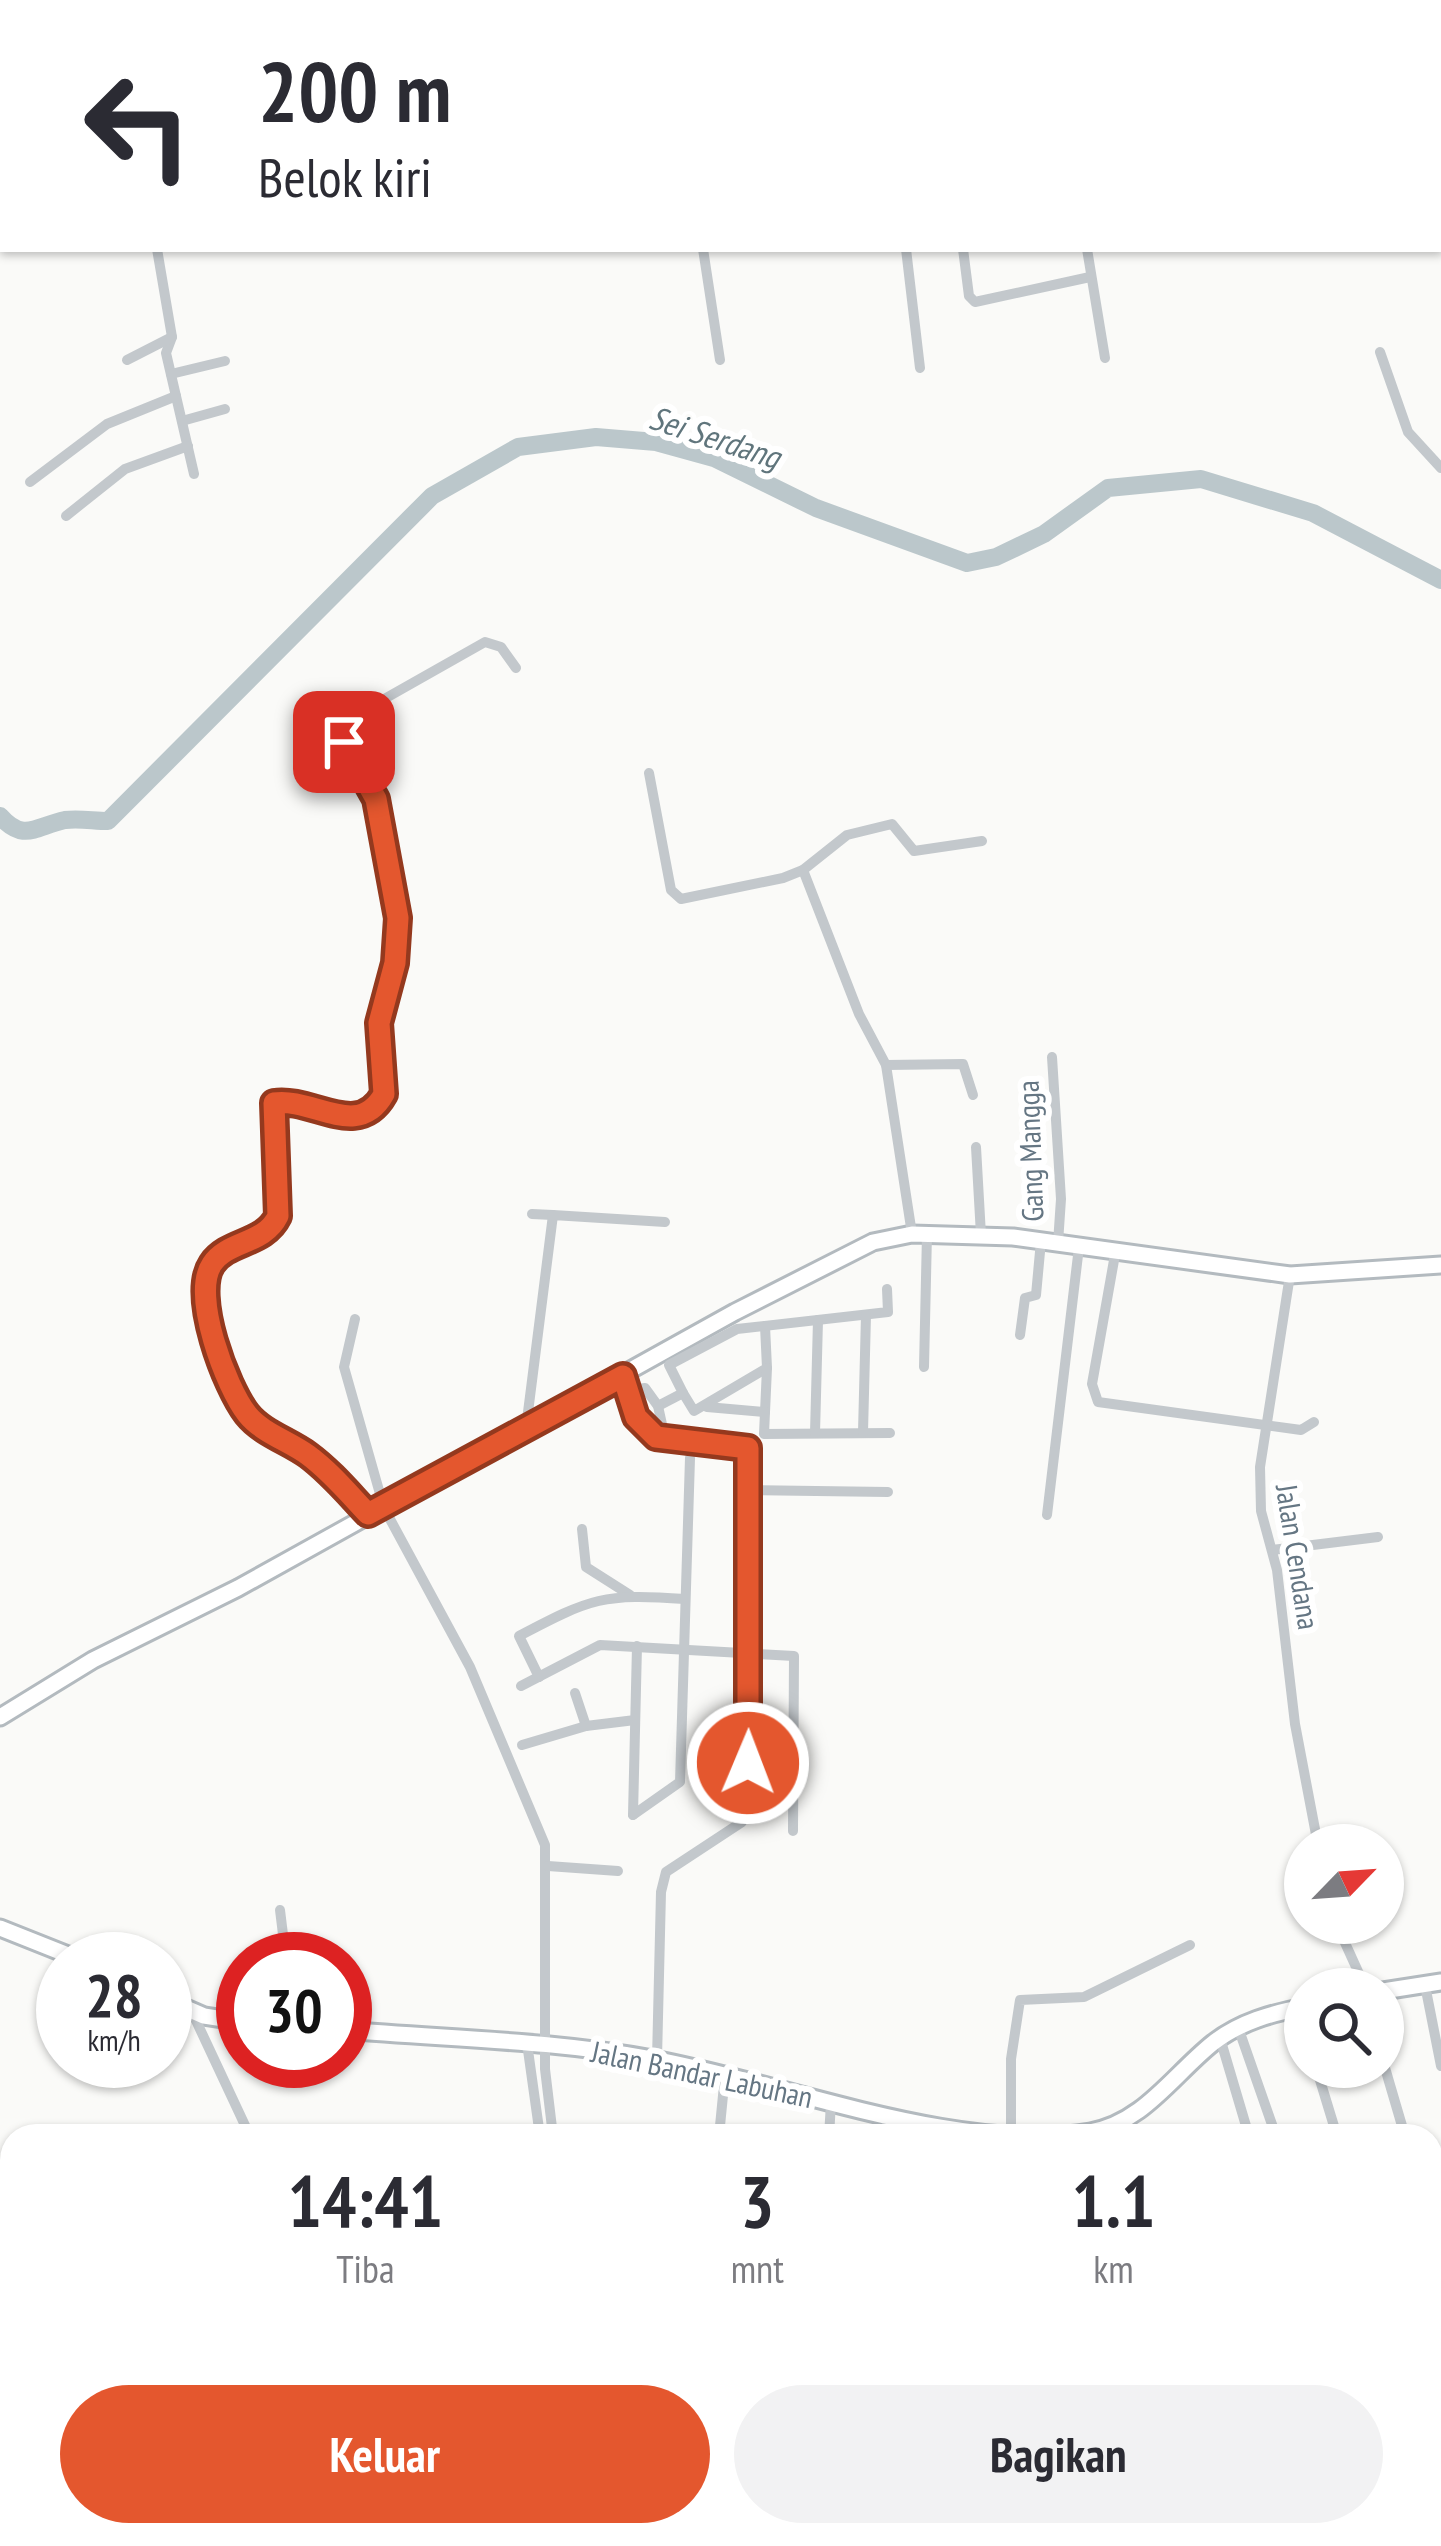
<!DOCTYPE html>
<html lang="id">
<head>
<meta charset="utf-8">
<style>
  :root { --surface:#fff; --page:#f2f2f3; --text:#2b2b33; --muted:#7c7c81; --accent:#e4572e }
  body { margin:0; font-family:"PT Sans Narrow",sans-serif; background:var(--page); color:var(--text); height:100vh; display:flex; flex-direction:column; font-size:45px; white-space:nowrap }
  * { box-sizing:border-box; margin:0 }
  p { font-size:39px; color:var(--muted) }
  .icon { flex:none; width:66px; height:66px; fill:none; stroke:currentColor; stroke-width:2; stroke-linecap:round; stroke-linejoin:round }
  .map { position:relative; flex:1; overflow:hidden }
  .sheet { position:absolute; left:0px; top:2124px; width:1443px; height:423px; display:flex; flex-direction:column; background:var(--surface); border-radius:36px 36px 0 0; box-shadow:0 3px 9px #0004 }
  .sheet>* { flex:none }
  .banner { position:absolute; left:0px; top:0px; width:1443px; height:252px; box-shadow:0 3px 9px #0004; background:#fff; color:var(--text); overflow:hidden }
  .needle { width:78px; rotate:65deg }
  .buttons { position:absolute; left:1284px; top:1824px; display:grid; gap:24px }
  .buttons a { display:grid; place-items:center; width:120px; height:120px; border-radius:50%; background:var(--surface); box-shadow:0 3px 9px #0004; font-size:60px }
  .speed { position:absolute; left:36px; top:1932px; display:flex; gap:24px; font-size:60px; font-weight:700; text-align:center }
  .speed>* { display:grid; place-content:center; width:156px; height:156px; border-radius:50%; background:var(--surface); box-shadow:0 3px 9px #0004; line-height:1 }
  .speed small { font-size:30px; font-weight:400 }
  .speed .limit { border:18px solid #d22; background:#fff; color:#111 }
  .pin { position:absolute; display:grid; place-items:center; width:102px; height:102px; color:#fff; margin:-51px; border-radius:24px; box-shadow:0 6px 18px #0006 }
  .me { position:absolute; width:132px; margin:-66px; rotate:1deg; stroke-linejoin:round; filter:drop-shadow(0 0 9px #0008) }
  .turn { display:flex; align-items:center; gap:42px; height:252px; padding:0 60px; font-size:54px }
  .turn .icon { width:156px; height:156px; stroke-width:2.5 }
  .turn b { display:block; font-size:84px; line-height:102px }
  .eta { display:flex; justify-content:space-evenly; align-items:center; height:204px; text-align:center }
  .eta b { font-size:72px; font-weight:600; line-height:84px }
  .action { display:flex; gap:24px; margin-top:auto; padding:24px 60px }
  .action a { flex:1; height:138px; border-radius:72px; background:var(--accent); color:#fff; font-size:48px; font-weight:600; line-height:138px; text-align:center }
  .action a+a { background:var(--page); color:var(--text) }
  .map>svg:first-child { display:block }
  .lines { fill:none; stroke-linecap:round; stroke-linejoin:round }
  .river { stroke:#bbc7cb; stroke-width:18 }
  .secondary-casing { stroke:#b3babf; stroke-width:21 }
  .street { stroke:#c3c8cc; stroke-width:10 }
  .secondary { stroke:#fff; stroke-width:15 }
  .route-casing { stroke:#94391e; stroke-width:30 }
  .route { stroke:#e4572e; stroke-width:21 }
  .labels { text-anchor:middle; stroke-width:12; stroke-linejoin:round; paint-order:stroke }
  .street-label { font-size:30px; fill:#657683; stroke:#fff }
  .water-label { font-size:33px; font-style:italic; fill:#60757c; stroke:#fff }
</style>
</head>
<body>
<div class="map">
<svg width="1441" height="2546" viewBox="0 0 1441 2546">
  <rect width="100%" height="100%" fill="#fafaf8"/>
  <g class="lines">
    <path class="river" d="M0,816C24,843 36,826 65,820C79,818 94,821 108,821L432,496L518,447L596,437L656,442L714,458L816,508L967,563L996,557L1044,534L1108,488L1201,479L1313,513L1441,580"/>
    <defs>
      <g id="secondary">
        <path d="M903,0L918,3"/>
        <path d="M1440,77H1441"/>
        <path d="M0,1717L93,1660L238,1588L735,1312L873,1242L912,1234L1013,1237L1290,1275L1441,1265"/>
        <path d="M0,1928L78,1959"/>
        <path d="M1383,1991L1441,1982"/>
        <path d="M165,1999L204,2016L243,2022"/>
        <path d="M345,2030C448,2039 551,2040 653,2059C786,2083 955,2154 1090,2132C1143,2123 1173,2075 1213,2043C1240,2022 1272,2013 1305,2007"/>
      </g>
    </defs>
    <use href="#secondary" class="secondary-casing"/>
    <g class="street">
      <path d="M180,0V3"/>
      <path d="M253,0V3"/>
      <path d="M314,0L315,3"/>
      <path d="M590,0V3"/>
      <path d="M666,0L667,3"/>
      <path d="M732,0V3"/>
      <path d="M807,0V3"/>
      <path d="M886,0V3"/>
      <path d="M1438,0V3"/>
      <path d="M938,3V0"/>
      <path d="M1061,3L1062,0"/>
      <path d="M1188,3V0"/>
      <path d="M1265,3L1266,0"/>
      <path d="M1440,21L1441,31"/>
      <path d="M0,73L3,93"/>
      <path d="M0,127L3,125"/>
      <path d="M1440,147H1441"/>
      <path d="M157,249L172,337L166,353L194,474"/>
      <path d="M703,249L720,360"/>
      <path d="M906,249L920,368"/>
      <path d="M963,249L969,296L975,302L1090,277"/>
      <path d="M1087,249L1105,358"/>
      <path d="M1380,352L1408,432L1441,468"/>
      <path d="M127,360L172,337"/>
      <path d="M171,374L225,361"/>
      <path d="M182,421L225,409"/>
      <path d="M30,482L107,424L176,396"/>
      <path d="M66,516L125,469L188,446"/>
      <path d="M649,773L671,890L681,899L783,878L803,870L847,835L892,824L914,851L982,841"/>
      <path d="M803,870L859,1014L886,1065L912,1234"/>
      <path d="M1052,1057L1061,1199L1058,1243"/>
      <path d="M886,1065L963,1064L973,1095"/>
      <path d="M976,1147L981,1235"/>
      <path d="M532,1214L553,1215"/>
      <path d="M1116,1249L1092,1384L1098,1402L1301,1430L1314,1422"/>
      <path d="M1290,1275L1260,1467L1261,1511L1277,1570L1295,1724L1318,1845"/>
      <path d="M355,1319L344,1367L384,1508L470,1667L545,1845V2069L553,2136"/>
      <path d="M1020,1335L1025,1298L1036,1295L1041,1241"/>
      <path d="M924,1367L927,1234"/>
      <path d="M683,1393L694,1411L767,1368L765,1326"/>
      <path d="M658,1406L683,1393L669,1365L737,1329L888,1312L887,1289"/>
      <path d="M707,1407L765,1412L767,1368"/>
      <path d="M765,1412L764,1434L890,1433"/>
      <path d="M526,1428L553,1215L665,1222"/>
      <path d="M863,1432L866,1315"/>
      <path d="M815,1433L818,1320"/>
      <path d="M749,1490L888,1492"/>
      <path d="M368,1514L323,1466L246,1413L207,1315L211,1265L268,1231L278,1216L274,1103C314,1096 358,1141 384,1094L379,1023L395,963L398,918L376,799L340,724L485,642L501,647L516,668"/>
      <path d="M1047,1515L1079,1247"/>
      <path d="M582,1529L586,1567L630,1595"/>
      <path d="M1272,1550L1378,1537"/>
      <path d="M539,1677L519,1636C591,1598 604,1593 685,1599"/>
      <path d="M521,1686L600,1645L794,1656L793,1831"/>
      <path d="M575,1693L586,1726"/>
      <path d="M522,1745L586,1726L635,1720"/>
      <path d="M633,1815L680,1782L690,1458"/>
      <path d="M633,1815L637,1646"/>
      <path d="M548,1866L618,1871"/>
      <path d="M280,1910L286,1959"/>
      <path d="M1336,1923L1366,1989"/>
      <path d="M1425,1985L1441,2066"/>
      <path d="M1298,2008L1305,2032"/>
      <path d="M192,2012L250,2136"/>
      <path d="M1238,2027L1276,2136"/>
      <path d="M1220,2038L1249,2136"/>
      <path d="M527,2043L540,2136"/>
      <path d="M657,2059L661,1892L666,1872L742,1822L747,1809L748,1448L665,1438C645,1435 638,1422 632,1404L638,1389L645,1388L658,1406L665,1438"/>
      <path d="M1383,2061L1405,2136"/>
      <path d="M1316,2067L1337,2136"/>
      <path d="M1011,2133V2059L1020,2000L1084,1997L1190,1945"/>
      <path d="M719,2136L725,2075"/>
      <path d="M829,2136L831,2103"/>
      <path d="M885,2136L888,2116"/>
      <path d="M1431,2397L1437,2433"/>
      <path d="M908,2535L912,2541"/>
      <path d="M1042,2535L1044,2546"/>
      <path d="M1255,2535L1260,2546"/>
      <path d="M276,2546L280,2535"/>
      <path d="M674,2546L675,2535"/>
    </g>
    <use href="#secondary" class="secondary"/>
  </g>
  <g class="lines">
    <defs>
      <path id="route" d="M344,742L376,799L398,918L395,963L379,1023L384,1094C358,1141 313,1097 274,1103L278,1216C264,1245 228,1240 212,1264C191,1295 226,1387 247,1414C262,1433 289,1441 308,1455C331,1472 349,1494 368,1514L623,1376L636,1417L656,1437L748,1448V1763"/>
    </defs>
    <use href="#route" class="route-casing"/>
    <use href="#route" class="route"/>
  </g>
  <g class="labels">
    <g class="street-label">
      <text transform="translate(1031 1151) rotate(-92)" y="10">Gang Mangga</text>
      <text transform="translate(1297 1557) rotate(81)" y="10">Jalan Cendana</text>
      <text transform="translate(702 2075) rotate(12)" y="10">Jalan Bandar Labuhan</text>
    </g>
    <g class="water-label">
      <text transform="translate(715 437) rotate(18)" y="12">Sei Serdang</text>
    </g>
  </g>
</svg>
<div class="buttons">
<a><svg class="needle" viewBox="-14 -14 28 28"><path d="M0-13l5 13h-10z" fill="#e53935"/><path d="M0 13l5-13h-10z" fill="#7c7c81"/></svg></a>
<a><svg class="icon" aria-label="search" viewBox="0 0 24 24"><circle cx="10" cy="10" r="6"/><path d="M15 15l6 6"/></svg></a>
</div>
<div class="speed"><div>28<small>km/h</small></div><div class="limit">30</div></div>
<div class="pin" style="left:344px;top:742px;background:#d93025"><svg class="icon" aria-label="arrive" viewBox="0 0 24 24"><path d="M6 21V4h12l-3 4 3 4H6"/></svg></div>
<svg class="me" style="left:748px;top:1763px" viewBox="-20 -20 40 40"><circle r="17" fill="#e4572e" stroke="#fff" stroke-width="3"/><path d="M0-11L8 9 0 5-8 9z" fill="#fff"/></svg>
<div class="banner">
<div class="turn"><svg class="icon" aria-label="left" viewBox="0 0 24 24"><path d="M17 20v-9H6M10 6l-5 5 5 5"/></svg><div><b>200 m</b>Belok kiri</div></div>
</div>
<section class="sheet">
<div class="eta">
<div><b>14:41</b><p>Tiba</p></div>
<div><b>3</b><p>mnt</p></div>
<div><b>1.1</b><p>km</p></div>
</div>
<div class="action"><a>Keluar</a><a>Bagikan</a></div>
</section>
</div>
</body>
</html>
